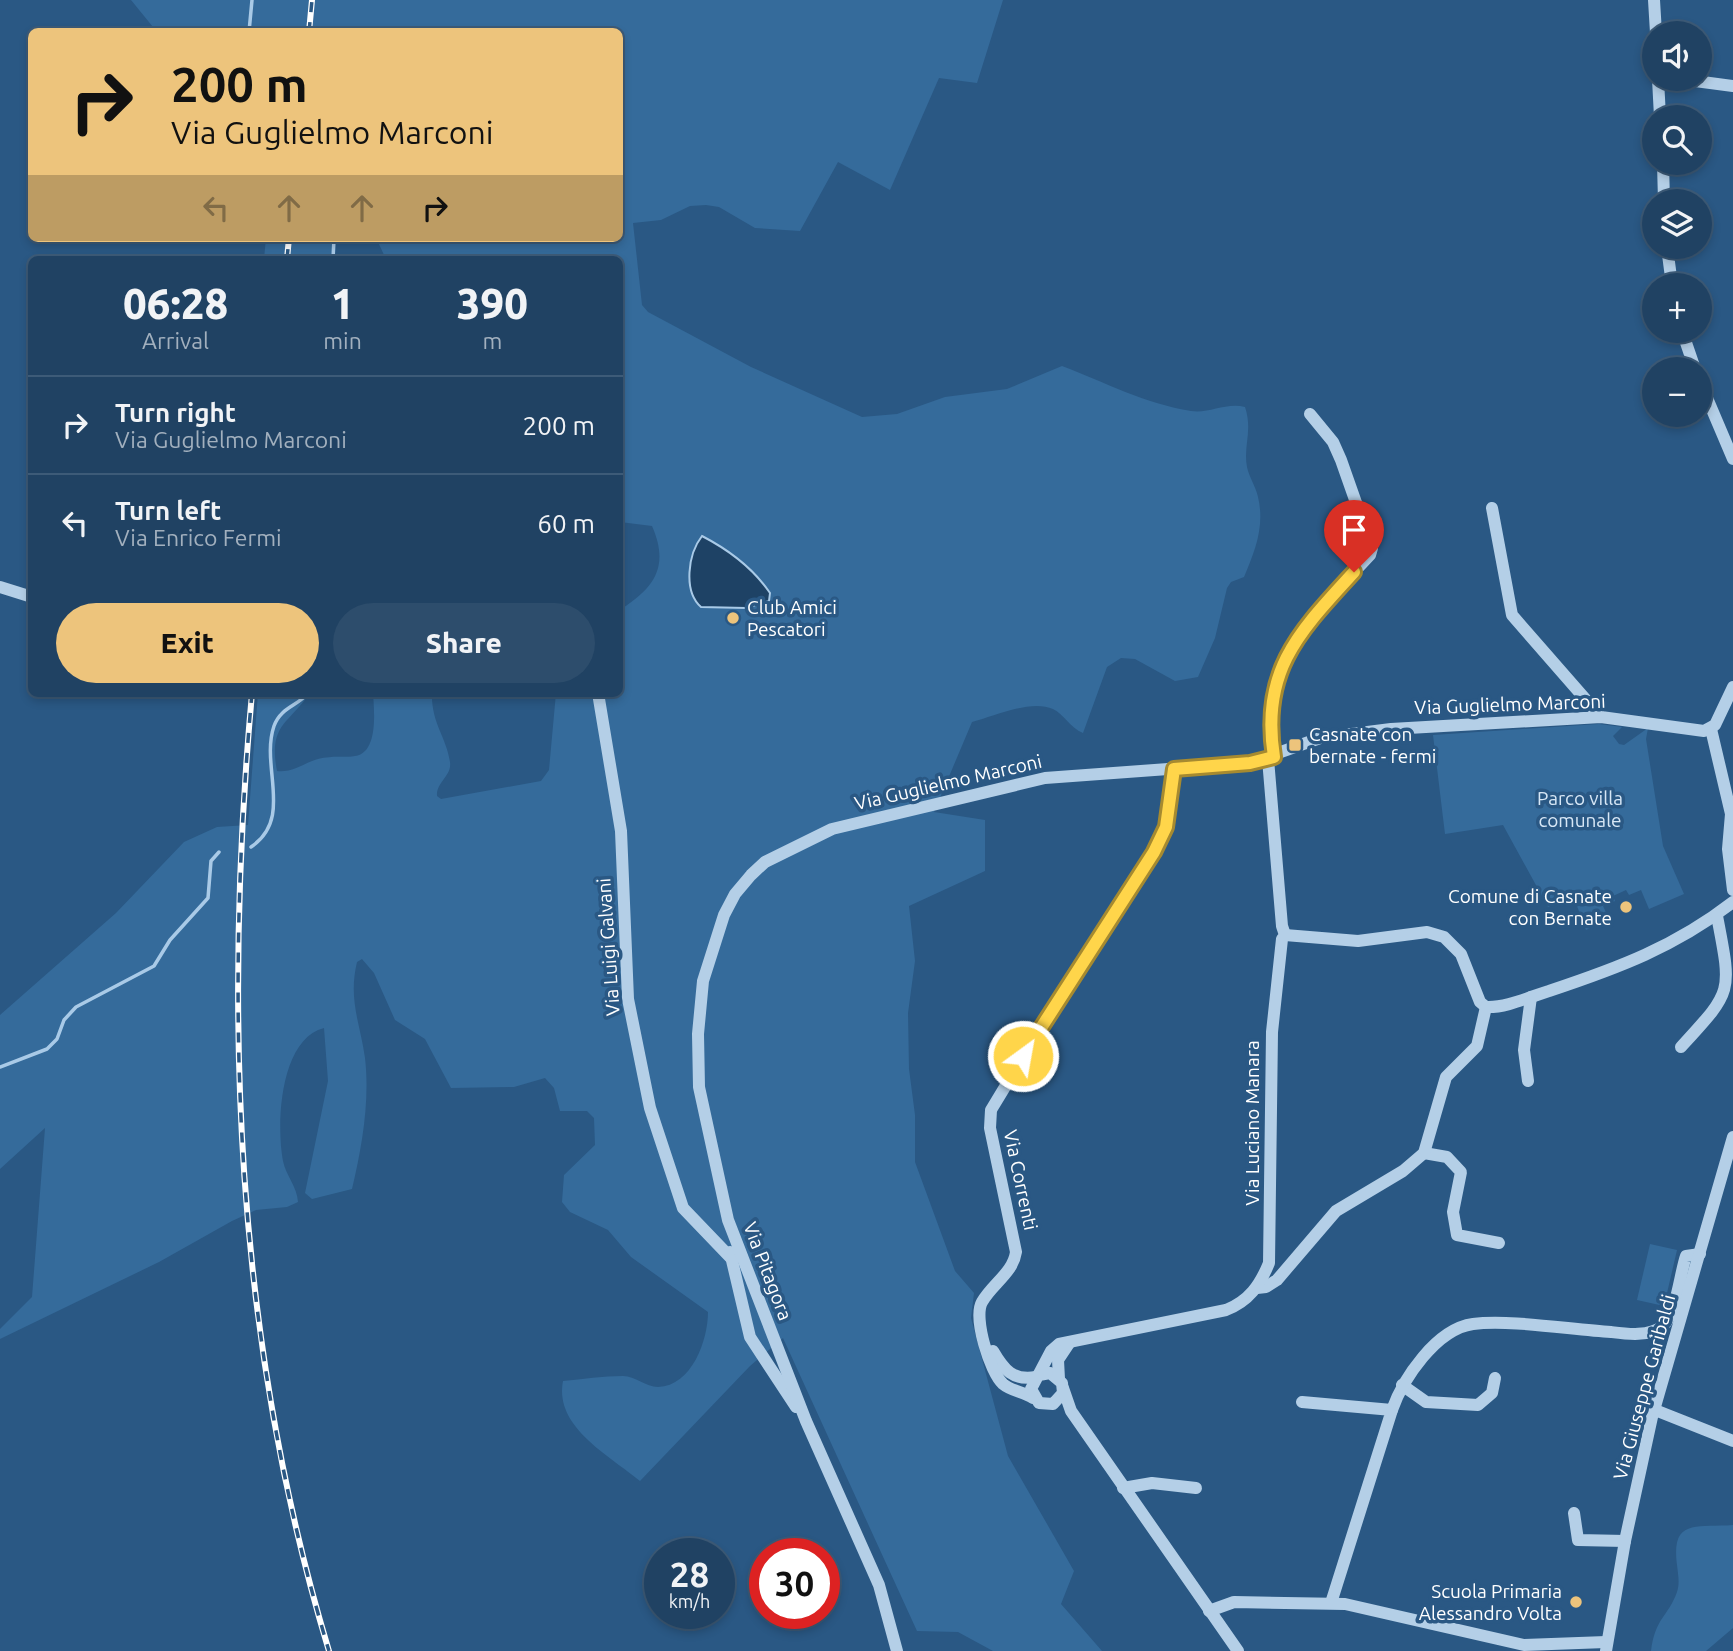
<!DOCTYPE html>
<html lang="en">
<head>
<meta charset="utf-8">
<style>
  :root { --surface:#204263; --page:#2d4d6c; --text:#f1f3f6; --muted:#a2b0be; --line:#3d5b78; --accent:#edc47c }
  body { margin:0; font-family:Ubuntu,sans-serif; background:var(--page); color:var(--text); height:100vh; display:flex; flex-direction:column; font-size:26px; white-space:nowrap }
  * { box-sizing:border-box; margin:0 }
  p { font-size:23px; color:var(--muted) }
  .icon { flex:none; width:38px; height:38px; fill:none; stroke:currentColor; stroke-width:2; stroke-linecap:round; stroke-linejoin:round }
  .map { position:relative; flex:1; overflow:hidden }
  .panel { position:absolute; left:28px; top:256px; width:595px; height:441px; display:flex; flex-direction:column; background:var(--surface); border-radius:10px; box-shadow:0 4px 10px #0003,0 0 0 2px var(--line) }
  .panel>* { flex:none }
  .banner { position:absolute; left:28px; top:28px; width:595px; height:214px; border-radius:10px; box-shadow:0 4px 10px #0003,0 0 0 2px var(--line); background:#edc47c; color:#111; overflow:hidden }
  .fabs { position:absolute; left:1642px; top:21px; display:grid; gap:14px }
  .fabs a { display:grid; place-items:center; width:70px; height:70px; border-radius:50%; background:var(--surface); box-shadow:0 4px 10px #0003,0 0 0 2px var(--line); font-size:35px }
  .speed { position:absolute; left:644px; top:1538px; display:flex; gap:14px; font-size:35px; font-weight:700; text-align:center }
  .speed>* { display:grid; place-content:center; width:91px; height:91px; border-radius:50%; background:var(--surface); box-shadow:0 4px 10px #0003,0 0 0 2px var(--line); line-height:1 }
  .speed small { font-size:18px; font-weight:400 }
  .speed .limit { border:10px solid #d22; background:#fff; color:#111 }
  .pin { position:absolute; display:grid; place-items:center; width:60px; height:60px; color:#fff; margin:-72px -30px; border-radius:50% 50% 50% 0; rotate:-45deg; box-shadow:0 0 7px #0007 }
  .pin .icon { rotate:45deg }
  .me { position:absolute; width:77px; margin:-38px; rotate:32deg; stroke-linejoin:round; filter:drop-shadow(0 0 5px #0008) }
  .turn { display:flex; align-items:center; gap:24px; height:147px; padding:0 28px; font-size:32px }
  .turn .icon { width:91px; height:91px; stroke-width:2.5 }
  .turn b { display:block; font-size:49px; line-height:60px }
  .lanes { display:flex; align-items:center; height:66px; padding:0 28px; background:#0003; justify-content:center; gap:35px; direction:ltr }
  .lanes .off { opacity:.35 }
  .eta { display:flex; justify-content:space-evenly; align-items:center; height:119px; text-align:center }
  .eta b { font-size:42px; font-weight:800; line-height:49px }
  .cta { display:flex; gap:14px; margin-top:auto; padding:14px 28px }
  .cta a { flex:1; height:80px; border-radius:42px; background:var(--accent); color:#111; font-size:28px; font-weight:800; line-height:80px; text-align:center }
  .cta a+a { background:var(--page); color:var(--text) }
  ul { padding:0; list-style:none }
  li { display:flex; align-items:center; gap:21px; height:98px; padding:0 28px; border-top:2px solid var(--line) }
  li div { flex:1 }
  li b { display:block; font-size:26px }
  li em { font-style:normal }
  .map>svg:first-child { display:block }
  .green { fill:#356b9b }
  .water { fill:#1e4265; stroke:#a9cae7; stroke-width:2 }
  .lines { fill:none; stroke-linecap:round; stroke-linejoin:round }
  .stream { stroke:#a9cae7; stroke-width:3.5 }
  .minor { stroke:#b4cfe7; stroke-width:12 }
  .rail-casing { stroke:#fff; stroke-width:6 }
  .rail { stroke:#2a5884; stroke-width:3.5; stroke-dasharray:10; stroke-linecap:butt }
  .route-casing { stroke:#a68a30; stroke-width:18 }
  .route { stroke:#ffd54a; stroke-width:12 }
  .poi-dot { fill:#edc47c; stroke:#2a5884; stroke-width:2.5 }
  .labels { text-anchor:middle; stroke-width:7; stroke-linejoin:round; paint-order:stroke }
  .poi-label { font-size:19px; fill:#fff; stroke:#2a5884; text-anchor:start }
  .street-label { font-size:19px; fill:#fff; stroke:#2a5884 }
  .park-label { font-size:19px; fill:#d7e7f6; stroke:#2a5884 }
</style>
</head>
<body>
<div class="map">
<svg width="1733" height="1651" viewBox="0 0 1733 1651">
  <rect width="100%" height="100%" fill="#2a5884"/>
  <g class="green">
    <path d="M131,0H1003L977,83L939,78L890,190L838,162L800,231L755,228L719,207L706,205L690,206L661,220L633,223L642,305L648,312L751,367L862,417L897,414L945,397L1007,389L1062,366C1104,382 1146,404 1191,411C1209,414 1226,402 1245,407C1253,431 1243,446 1247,467C1249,477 1256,487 1258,497C1265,526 1255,551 1244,577L1231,582L1227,588L1215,638L1198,677L1175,681L1135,659L1121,658L1107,667L1083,733C1070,728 1064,714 1053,709C1031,699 995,716 972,722L934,812L985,820V871L909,906L915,961L908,1013L909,1069L915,1115V1162L955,1271L974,1293L971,1318L1008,1456L1074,1571L1061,1604L1102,1651H993L958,1632L917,1631L783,1338L750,1366L640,1481C609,1455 554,1427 563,1381C583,1379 603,1376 623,1376C635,1376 646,1387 658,1387C692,1386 708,1340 708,1312L631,1257L608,1230L570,1212L562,1202L564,1175L595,1145L594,1118L587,1111H560L554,1088L545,1078L514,1087L451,1088L425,1039L395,1020L374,973L362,959L357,962C348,1000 360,1022 365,1058C370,1101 362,1147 352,1189L312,1199L305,1193L328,1081L324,1028C280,1039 276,1124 283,1161C286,1176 297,1186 298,1202L287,1207L256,1210L232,1221L159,1262L0,1339V1329L32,1297L45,1128L0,1169V1015L116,913L184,842L217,827L248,825L258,693H310C289,724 268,724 277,771C292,773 304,763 318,759C335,755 342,758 355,756C379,753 374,709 373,693H432C431,723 446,736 450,762C452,776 436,782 437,796L441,799L541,781L549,770L556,693H620V610C654,588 670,567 652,526L620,522V259H386L376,238H620V32L177,30L153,27Z"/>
    <path d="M266,238H336L335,259H264Z"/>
    <path d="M1599,724L1622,727L1613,736L1619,744L1624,745L1648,728L1646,739L1663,846L1684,894L1649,909L1641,890L1629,895L1626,890L1613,896L1615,901L1603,906L1609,919L1586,930L1574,898L1548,907L1503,825L1445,834L1433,735Z"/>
    <path d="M1650,1244L1677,1250L1664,1306L1637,1300Z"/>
    <path d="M1733,1525V1628L1706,1651H1651C1655,1618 1668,1617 1677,1592C1680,1583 1678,1574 1677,1565C1671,1518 1696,1528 1733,1525Z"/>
  </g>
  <path class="water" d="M702,536C729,550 753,568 770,593L769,601L746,608L701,607C683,591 688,554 702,536Z"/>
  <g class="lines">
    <g class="stream">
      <path d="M249,32L252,0"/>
      <path d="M333,259L334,238"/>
      <path d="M251,847C294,818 260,767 274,726C281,707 298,706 308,693"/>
      <path d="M0,1067L47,1049L57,1039L64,1020L76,1007L154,966L170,940L208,898L211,861L219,852"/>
    </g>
    <g class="minor">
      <path d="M1654,0L1656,33"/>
      <path d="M1658,79L1660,117"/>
      <path d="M1680,79L1733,86"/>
      <path d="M1663,163L1664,201"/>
      <path d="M1667,247L1672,285"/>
      <path d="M1682,331L1695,369"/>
      <path d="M1699,379L1733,459"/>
      <path d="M1492,508L1512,615L1601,717"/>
      <path d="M0,587L32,597"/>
      <path d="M598,693L621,831L628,999L650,1108L683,1208L730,1257"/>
      <path d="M1711,729L1731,814L1728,849L1733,890"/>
      <path d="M1274,757C1258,661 1311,619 1370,555L1372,548L1341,460L1333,442L1310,414"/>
      <path d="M1285,935L1358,941L1427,932L1444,937L1461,954L1480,1002L1486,1007"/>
      <path d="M1486,1007C1506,1008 1529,997 1549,991C1618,968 1675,947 1733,902"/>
      <path d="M1681,1047C1733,990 1732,994 1717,916"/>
      <path d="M1528,1081L1524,1050L1531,997"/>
      <path d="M1424,1153L1447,1157L1461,1172L1453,1212L1457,1235L1499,1243"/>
      <path d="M730,1252L750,1337L796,1407"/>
      <path d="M1257,1288L1266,1287L1277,1280L1336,1211L1403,1171L1424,1153L1446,1077L1477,1046L1486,1007"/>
      <path d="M993,1351C1004,1370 1013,1381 1036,1377"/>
      <path d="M1039,1375L1050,1373L1062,1383L1063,1393L1053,1404L1039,1403L1031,1389L1051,1351L1059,1344L1226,1310C1249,1301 1260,1285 1269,1263L1272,1032L1282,939L1285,935L1282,926L1268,759"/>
      <path d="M1059,1379L1058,1360L1070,1342"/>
      <path d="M1402,1385L1426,1402L1478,1405L1492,1393L1495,1378"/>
      <path d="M1063,1388L1071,1411L1238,1651"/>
      <path d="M1033,1398C1024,1392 1011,1391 1003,1384C990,1372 973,1318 982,1302C992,1284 1013,1273 1016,1252L990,1128L991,1110L1052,1009L1154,852L1166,827L1174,769"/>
      <path d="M1302,1402L1392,1410L1331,1603"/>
      <path d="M1392,1410C1403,1379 1436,1329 1473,1324C1509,1319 1573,1330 1611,1332C1627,1334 1649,1337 1663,1326C1676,1315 1680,1273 1686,1256L1700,1254"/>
      <path d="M1655,1410L1733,1441"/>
      <path d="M1123,1488L1152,1483L1196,1488"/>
      <path d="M1574,1513L1578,1540L1625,1541"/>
      <path d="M1209,1611L1234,1602L1345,1604L1524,1645L1606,1642"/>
      <path d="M897,1651L879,1585L806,1421L728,1220L699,1087L698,1034L703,981L724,915L735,894L751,875L765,862L832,829L1045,778L1250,763L1320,738L1391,729L1601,717L1704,731L1715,725L1733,687"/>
      <path d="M1606,1651L1625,1541L1652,1417L1733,1137"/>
    </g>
    <defs>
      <g id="rail">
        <path d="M309,32L312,0"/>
        <path d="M287,259L289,238"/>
        <path d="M252,693C223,1014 235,1341 329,1651"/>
      </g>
    </defs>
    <use href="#rail" class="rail-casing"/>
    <use href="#rail" class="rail"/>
  </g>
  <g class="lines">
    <defs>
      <path id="route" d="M1023,1056L1154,852L1166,827L1174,769L1250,763L1274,757C1260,670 1300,631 1354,572"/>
    </defs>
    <use href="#route" class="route-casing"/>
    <use href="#route" class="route"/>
  </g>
  <g class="poi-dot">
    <circle cx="733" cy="618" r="7"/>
    <rect x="1288" y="738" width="14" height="14" rx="3.5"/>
    <circle cx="1626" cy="907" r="7"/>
    <circle cx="1576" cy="1602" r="7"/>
  </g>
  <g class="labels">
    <g class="poi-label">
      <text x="747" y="614">Club Amici<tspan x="747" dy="22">Pescatori</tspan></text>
      <text x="1309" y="741">Casnate con<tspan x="1309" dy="22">bernate - fermi</tspan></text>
      <text x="1612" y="903" text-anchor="end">Comune di Casnate<tspan x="1612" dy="22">con Bernate</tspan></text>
      <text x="1562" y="1598" text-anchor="end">Scuola Primaria<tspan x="1562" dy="22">Alessandro Volta</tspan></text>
    </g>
    <g class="street-label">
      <text transform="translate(1510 704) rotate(-2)" y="7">Via Guglielmo Marconi</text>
      <text transform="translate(948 782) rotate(-13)" y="7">Via Guglielmo Marconi</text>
      <text transform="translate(608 947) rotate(-94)" y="7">Via Luigi Galvani</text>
      <text transform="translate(1252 1123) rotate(-90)" y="7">Via Luciano Manara</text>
      <text transform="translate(1021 1180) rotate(78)" y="7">Via Correnti</text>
      <text transform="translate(768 1271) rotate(69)" y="7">Via Pitagora</text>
      <text transform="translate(1644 1387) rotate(-75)" y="7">Via Giuseppe Garibaldi</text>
    </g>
    <g class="park-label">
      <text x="1580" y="805">Parco villa<tspan x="1580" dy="22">comunale</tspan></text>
    </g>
  </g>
</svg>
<div class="fabs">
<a><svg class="icon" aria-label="sound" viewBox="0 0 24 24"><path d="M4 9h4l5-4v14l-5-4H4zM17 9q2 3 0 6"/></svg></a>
<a><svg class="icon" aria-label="search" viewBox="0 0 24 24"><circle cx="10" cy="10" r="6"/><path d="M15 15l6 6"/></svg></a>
<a><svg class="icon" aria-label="layers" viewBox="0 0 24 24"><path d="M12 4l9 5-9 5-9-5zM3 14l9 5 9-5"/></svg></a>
<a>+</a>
<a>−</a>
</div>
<div class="speed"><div>28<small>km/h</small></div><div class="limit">30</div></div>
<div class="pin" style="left:1354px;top:572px;background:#d93025"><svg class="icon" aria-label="arrive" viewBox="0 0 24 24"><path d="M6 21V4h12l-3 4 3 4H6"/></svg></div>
<svg class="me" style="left:1023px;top:1056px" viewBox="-20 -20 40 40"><circle r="17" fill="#ffd54a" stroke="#fff" stroke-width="3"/><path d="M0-11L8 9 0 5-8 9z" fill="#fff"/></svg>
<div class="banner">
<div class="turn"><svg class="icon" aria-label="right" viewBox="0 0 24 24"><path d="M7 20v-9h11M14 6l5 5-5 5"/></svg><div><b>200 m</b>Via Guglielmo Marconi</div></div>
<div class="lanes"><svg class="icon off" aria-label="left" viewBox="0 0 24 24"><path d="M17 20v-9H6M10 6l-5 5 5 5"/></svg><svg class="icon off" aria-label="ahead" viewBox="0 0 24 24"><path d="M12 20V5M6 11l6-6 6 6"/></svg><svg class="icon off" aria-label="ahead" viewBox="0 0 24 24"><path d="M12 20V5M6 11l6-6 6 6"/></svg><svg class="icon" aria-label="right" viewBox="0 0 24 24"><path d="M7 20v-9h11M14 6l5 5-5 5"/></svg></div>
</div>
<section class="panel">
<div class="eta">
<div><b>06:28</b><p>Arrival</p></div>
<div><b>1</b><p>min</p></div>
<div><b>390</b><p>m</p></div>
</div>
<ul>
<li><svg class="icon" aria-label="right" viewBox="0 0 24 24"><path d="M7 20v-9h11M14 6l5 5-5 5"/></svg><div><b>Turn right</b><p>Via Guglielmo Marconi</p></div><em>200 m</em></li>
<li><svg class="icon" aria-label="left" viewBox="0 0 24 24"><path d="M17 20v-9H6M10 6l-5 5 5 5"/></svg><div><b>Turn left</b><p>Via Enrico Fermi</p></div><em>60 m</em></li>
</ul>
<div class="cta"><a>Exit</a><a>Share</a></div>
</section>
</div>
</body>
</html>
